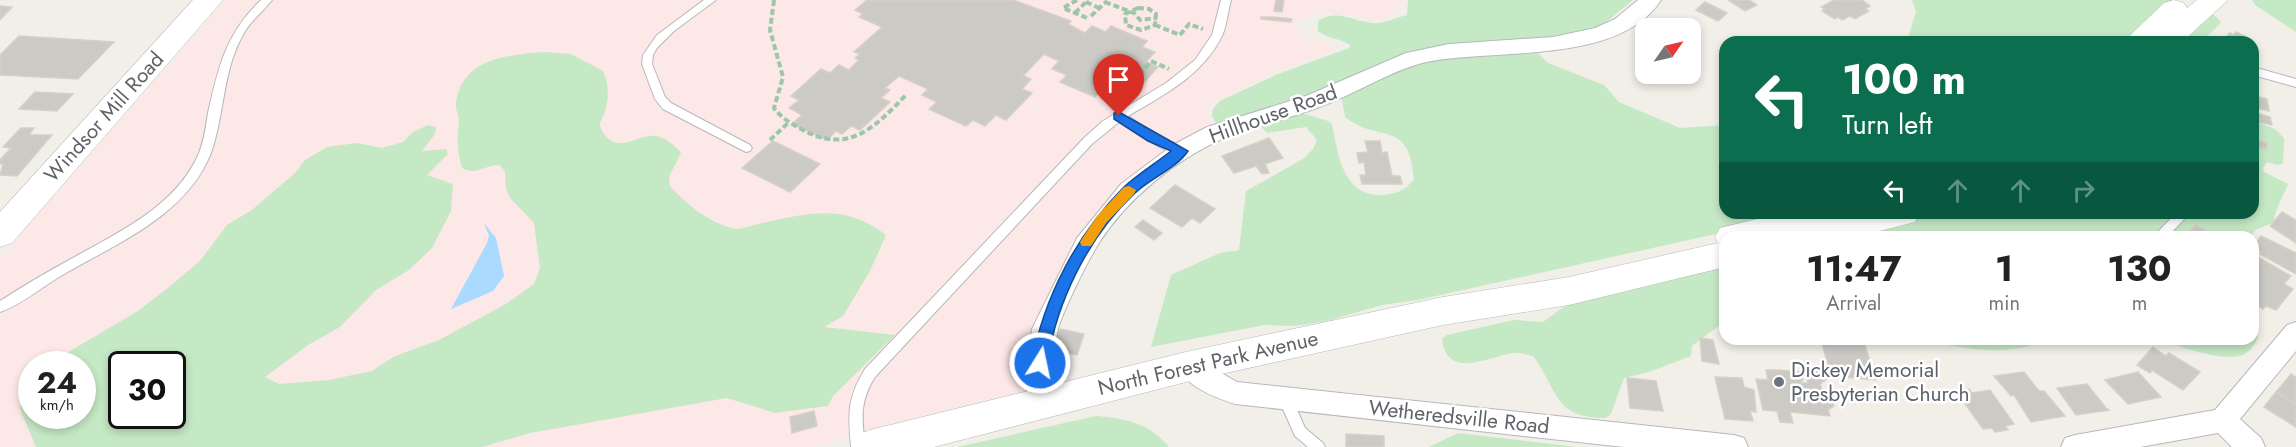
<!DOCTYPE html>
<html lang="en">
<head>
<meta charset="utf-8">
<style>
  :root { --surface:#fff; --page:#f6f6f6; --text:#222; --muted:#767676 }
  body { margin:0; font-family:Jost,sans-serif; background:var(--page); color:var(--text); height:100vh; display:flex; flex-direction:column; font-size:22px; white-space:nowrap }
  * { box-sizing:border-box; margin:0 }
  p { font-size:20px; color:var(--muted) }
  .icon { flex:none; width:33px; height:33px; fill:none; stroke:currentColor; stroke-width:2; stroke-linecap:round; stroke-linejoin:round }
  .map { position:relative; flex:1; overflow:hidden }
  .sheet { position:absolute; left:1719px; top:231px; width:540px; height:114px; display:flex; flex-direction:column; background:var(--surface); border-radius:18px; box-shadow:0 3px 9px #0003 }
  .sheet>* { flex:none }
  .banner { position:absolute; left:1719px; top:36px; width:540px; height:183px; border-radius:18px; box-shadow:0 3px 9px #0003; background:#0b6e4f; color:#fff; overflow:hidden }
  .needle { width:39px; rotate:56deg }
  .buttons { position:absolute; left:1635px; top:18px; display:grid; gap:12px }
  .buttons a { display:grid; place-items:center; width:66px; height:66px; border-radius:12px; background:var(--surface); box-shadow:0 3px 9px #0003; font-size:30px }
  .speed { position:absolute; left:18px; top:351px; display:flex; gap:12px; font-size:30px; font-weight:700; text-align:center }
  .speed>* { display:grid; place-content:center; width:78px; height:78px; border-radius:50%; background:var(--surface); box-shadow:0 3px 9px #0003; line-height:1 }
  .speed small { font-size:15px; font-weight:400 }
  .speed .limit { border:3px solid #111; border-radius:9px; background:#fff; color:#111 }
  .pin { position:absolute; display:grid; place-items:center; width:51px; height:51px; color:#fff; margin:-62px -26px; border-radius:50% 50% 50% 0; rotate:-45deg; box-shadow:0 0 6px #0007 }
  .pin .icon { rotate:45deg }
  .me { position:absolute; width:66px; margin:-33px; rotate:10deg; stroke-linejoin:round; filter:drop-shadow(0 0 4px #0008) }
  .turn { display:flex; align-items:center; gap:21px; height:126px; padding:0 24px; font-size:27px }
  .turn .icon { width:78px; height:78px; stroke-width:2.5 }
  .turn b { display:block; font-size:42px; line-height:51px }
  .lanes { display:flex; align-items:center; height:57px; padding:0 24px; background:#0003; justify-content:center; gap:30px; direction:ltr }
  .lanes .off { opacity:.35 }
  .eta { display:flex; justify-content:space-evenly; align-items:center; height:102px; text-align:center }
  .eta b { font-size:36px; font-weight:700; line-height:42px }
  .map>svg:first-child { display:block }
  .medical { fill:#fce8e6; fill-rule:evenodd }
  .green { fill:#c5e8c5; fill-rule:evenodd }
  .water { fill:#aadaff }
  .building { fill:#cccac5; stroke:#d6d1c6; stroke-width:1.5 }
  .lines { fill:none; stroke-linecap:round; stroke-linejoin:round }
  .lane-casing { stroke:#b5b8bc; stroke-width:2 }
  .street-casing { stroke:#b5b8bc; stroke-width:2 }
  .secondary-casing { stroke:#b6babf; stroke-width:1 }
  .path { stroke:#9cc7a9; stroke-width:4; stroke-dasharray:6 3; stroke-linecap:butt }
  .lane { fill:#fff; fill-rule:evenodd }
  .street { fill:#fff; fill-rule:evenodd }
  .secondary { fill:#fff; fill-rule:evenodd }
  .route { fill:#1a73e8; stroke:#114b97; stroke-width:1.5 }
  .slow { fill:#f59e0b }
  .worship-dot { fill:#6b7280; stroke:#fff; stroke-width:2 }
  .labels { text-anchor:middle; stroke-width:5; stroke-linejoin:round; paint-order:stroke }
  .street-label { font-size:21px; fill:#5f6368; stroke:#fff }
  .worship-label { font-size:21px; fill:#5b616d; stroke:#fff; text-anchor:start }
</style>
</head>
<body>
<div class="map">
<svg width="2296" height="447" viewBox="0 0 2296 447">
  <rect width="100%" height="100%" fill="#f1efe8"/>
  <path class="medical" d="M226,0H1403L1398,9L1380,20L1329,13H1320L1295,23L1298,35L1335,47V51L1274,72L1219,99L1208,107V117L1214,129L1118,192L1098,212L1075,246L1033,326L1026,389L810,447H0V258ZM32,364H82V416H32ZM122,364H172V416H122Z"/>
  <g class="green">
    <path d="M1408,0H1633L1594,32L1551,41L1456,48L1342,87L1217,125L1212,116L1213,109L1220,101L1278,74L1349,48L1350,45C1340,38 1328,39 1318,31V21C1340,7 1356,25 1379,23C1387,22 1398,17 1407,15Z"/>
    <path d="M1912,0H2173L2125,42H1907L1916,11Z"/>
    <path d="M2252,0H2296V32L2255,5Z"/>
    <path d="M2207,13L2213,14L2221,22L2202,42H2176Z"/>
    <path d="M1535,50L1548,63L1604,85L1619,102L1680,128L1725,125V213H1810L1418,300L1382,305L1327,321L1293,326L1264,325L1151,347L1171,275L1220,253L1239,250L1246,191L1303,159L1313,149L1317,140L1306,127L1267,133L1257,122L1295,111L1328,121L1332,124C1338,154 1343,196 1381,195C1396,194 1405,191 1414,179C1409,117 1378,144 1345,117L1341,94L1425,59Z"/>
    <path d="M544,52L571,54L603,71C609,84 609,98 605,112C604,115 600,121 600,125C600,130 607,138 610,140C633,154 649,115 681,153L669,177L670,186C686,204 707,221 731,228C739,231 753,225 762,223C809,213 845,203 886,235L870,271L843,316L824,327L895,335L833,396L828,406L775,413L727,398L530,433L482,447H36L20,409L21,395L31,380L32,416H82V364H48L138,311L169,287L200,261L227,225L252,210L295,173L305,160L327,147L357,143L382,148L403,142L413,132L428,125L436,127L435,134L422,151L446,149L448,154L427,175L453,184L451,211L432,248L409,270L376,290L340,327L308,345L265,377L279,384L329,380L372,371L395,356L439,340L506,304L534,284L540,268L534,223L510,198L506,189L505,171L499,165C485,165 475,176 462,168C457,150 457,139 459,122C459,115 455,109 456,103C462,58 507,55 544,52ZM122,364H172V416H122Z"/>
    <path d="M2253,121L2275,129L2284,138L2283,163L2278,165L2267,162L2263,168L2264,172L2288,184C2283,198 2275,207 2274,222L2256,230L2250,237H1848L1933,213H2253Z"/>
    <path d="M1725,264V321L1692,346L1691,356L1649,372L1624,378L1611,414L1606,418C1553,418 1559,391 1533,356C1527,355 1520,352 1514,353C1492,355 1446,382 1442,338L1447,335L1514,320L1543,322L1572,301L1616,294Z"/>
    <path d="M2253,316L2258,338C2254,345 2250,352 2242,355C2222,363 2177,345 2157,339H2253Z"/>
    <path d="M1916,339H2048C2004,360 1961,347 1916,339Z"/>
    <path d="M1096,416C1126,418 1150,424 1169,447H957Z"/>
    <path d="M1458,433L1577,447H1429Z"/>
  </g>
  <path class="water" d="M484,223L496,238L504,276L493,291L451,309L487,243L489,236Z"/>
  <g class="building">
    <path d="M867,0H1013L1071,21L1068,24L1085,33L1092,26L1106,32L1111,26L1147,41L1142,47L1155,52L1146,62L1158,67L1136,91L1126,87L1117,97L1101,90L1095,97L1060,82L1067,75L1052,69L1059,61L1044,54L1023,76L1031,79L1022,89L1032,93L1006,120L996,115L985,126L973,120L966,126L929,109L937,102L922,95L928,89L899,76L885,88L890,90L881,98L890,102L860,130L851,126L842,134L836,131L827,140L792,124L802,115L789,108L799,100L791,96L821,69L830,73L839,65L849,70L859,60L855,58L860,54L854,52L882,27L859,17L863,14L855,10Z"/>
    <path d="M1276,0H1284L1282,12L1274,11Z"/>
    <path d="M1728,0H1749L1757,5L1745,11Z"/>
    <path d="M1834,0H1862L1870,6L1865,9L1869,11L1855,19L1850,16L1842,20L1838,17L1835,19L1822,11L1825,9L1821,7Z"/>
    <path d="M1705,2L1727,13L1718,21L1696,10Z"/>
    <path d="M0,6L12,7L0,20Z"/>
    <path d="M1261,17H1272L1292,19L1291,22L1261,19Z"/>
    <path d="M2236,32L2252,40L2250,42L2222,41L2230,33L2234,35Z"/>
    <path d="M19,36L114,42L78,79L0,75V55Z"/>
    <path d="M35,92L73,94L57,111L19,109Z"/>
    <path d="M2253,96L2267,99L2269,111L2253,107Z"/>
    <path d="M2253,112L2270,117L2272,125L2253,121Z"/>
    <path d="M21,128H34L29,135H52L17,176L0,175L3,164H0V160L11,148L3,147Z"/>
    <path d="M1269,138L1283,158L1265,164L1269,173L1262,174L1256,166L1234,173L1222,156Z"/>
    <path d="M2253,138L2267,143V149L2253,145Z"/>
    <path d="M773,141L820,164L790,192L742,168Z"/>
    <path d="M1365,141H1380L1382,153L1387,152L1392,176H1400L1402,184H1362L1360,175H1366L1364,162L1359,163L1357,153L1368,152Z"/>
    <path d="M1175,185L1215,209L1200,223L1192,218L1182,227L1150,208Z"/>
    <path d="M2282,212L2296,220V243L2270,226Z"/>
    <path d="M1143,220L1162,233L1154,240L1135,227Z"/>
    <path d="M2196,225L2217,237H2183Z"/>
    <path d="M2261,236L2296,253V274L2260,254L2262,252L2253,247Z"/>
    <path d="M2258,257L2291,276L2284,284L2293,289L2276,310L2266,306L2263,309L2253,303V263Z"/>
    <path d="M1060,329L1084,334L1077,355L1052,350Z"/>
    <path d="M1700,338L1713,340L1719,364L1702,361Z"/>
    <path d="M1821,339H1863L1876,380L1831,376L1820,384L1823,393L1832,398L1834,406L1828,410L1830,416L1790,412L1793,423L1780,422L1777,411L1763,410L1756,379L1768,380L1766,370H1779L1801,372L1803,380L1800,383H1808L1807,379L1822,365L1828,366Z"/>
    <path d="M2153,347L2166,356L2169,353L2200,372L2183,390L2152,370L2150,373L2137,365Z"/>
    <path d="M2024,372L2039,391H2044L2065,416L2031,422L2014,395L2011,396L1994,376Z"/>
    <path d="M2138,372L2161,397L2128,404L2105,380Z"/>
    <path d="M2291,374L2296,377V404L2276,392Z"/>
    <path d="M1715,377L1742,378L1744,387L1754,390L1756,412L1750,411L1753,421L1725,419Z"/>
    <path d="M1627,378L1656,381L1663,411L1630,408Z"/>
    <path d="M2087,384L2106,408L2109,410L2076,415L2057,388Z"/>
    <path d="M1969,389L1972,393L1990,390L2014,424L2005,426L2008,430L1995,432L1992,428L1983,429L1956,391Z"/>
    <path d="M2276,392L2296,404V427L2264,407Z"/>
    <path d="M814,411L817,426L792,433L790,417Z"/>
    <path d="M1346,434L1384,436V447H1346Z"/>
  </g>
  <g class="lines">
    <defs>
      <g id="lane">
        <path d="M261,0H272C263,12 250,21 243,35C222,72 225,114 211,153C186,217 113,245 59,277C41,288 19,306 0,312V301C23,286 47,272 71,259C117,233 177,206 199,153C204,141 206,126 208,113C218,68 226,33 261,0Z"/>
        <path d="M704,0H716L674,31L657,48L653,55L652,64L665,97L671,103L750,145L752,148L750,151L746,152L663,109L655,99L642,64L643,55L657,35Z"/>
        <path d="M1221,0H1231C1228,11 1227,25 1222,36C1203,75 1164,95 1128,116L1157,135L1185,148L1187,151L1185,154C1169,157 1134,131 1119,122L1092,144L875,377C859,402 862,419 865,447H851C848,414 847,398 865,369L1084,138L1103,121L1166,83L1195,60L1212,35Z"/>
        <path d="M2253,67L2296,79V87L2253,75Z"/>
        <path d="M2176,213H2190L2167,237H2153Z"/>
        <path d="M1285,392L1290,394L1305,428L1323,443L1325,447H1308L1295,436L1278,398L1280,394Z"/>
      </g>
      <g id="street">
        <path d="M1638,0H1661C1618,67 1490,47 1422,63C1388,72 1355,94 1322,106C1289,119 1254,125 1222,139C1175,160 1127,199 1099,243C1088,260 1063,311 1058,329C1051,354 1060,389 1050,410L1040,413L1030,410L1027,402V363L1032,329L1077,238L1121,184L1173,145L1207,127L1306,96L1406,53L1449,44L1553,37L1595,28L1615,19Z"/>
        <path d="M2296,322V351L2240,419L2261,438L2265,447H2232L2218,433L2140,447H2061L2065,438L2075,435L2215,410L2287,325Z"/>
        <path d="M1190,355L1237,382L1734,435L1744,438L1748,447H1624L1235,404C1214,397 1187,387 1177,366L1181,358Z"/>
      </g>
      <g id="secondary">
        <path d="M193,0H223L12,243L0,247V212Z"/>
        <path d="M2174,0L2184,3L2187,8L2197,0H2228L2182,42H2123L2164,3Z"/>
        <path d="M1782,213H1919L1915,222L1856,237H1798V234L1787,237H1725V267L1569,305L1443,325L1190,381L934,447H851L857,435L870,430L1190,351L1443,297L1569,277L1718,243L1715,237L1720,228Z"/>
      </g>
    </defs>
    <use href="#lane" class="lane-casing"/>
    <use href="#street" class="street-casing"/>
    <use href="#secondary" class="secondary-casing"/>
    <g class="path">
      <path d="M774,0L770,30L783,77L774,108C781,118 792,124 803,130C849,155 875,127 906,95"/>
      <path d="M1077,0L1063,8L1087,18"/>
      <path d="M1086,2L1099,8"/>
      <path d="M1105,2L1134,13L1140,20L1157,18"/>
      <path d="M1138,8L1149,9L1156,14L1155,25L1141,30L1126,25L1125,14Z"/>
      <path d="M1075,13L1088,0"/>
      <path d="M1091,16L1107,1"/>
      <path d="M1155,25L1180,35L1189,24L1203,29"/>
      <path d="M1129,94L1125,92L1151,61L1169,69"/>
      <path d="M770,140L789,122"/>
    </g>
    <use href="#lane" class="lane"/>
    <use href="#street" class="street"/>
    <use href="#secondary" class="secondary"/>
  </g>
  <path class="route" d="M1119,112L1188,151C1176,169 1150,178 1134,194C1088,237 1057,301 1047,363L1040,369L1032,363C1043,298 1077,234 1124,187C1138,174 1156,163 1171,151L1148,141L1114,119V113Z"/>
  <path class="slow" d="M1129,186L1136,190L1134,194L1106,223L1091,246H1082L1080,242L1097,216L1124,187Z"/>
  <circle class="worship-dot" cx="1779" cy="382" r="6"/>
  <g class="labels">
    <g class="street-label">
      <text transform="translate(1273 114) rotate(-20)" y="7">Hillhouse Road</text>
      <text transform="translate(104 117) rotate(-48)" y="7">Windsor Mill Road</text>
      <text transform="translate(1208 363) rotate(-13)" y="7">North Forest Park Avenue</text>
      <text transform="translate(1459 417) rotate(6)" y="7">Wetheredsville Road</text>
    </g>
    <g class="worship-label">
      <text x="1791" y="377">Dickey Memorial<tspan x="1791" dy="24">Presbyterian Church</tspan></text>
    </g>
  </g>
</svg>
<div class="buttons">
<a><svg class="needle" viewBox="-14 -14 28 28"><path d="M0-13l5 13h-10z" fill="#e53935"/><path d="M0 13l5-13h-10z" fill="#767676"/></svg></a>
</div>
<div class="speed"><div>24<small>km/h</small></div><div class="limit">30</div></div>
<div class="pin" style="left:1119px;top:116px;background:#d93025"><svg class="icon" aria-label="arrive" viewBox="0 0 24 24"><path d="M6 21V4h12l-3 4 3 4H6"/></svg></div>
<svg class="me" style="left:1040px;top:363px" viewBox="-20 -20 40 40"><circle r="17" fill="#1a73e8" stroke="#fff" stroke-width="3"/><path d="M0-11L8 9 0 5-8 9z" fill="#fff"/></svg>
<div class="banner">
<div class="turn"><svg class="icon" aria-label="left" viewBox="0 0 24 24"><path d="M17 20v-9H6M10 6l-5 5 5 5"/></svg><div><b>100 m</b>Turn left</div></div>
<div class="lanes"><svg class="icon" aria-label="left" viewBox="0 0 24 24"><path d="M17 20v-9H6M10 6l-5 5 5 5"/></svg><svg class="icon off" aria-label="ahead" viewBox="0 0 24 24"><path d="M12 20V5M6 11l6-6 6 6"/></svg><svg class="icon off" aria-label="ahead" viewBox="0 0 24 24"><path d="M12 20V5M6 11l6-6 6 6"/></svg><svg class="icon off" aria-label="right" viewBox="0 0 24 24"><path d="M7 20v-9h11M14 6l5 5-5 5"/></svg></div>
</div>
<section class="sheet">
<div class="eta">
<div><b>11:47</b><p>Arrival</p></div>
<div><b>1</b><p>min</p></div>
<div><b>130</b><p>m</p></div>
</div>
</section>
</div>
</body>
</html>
